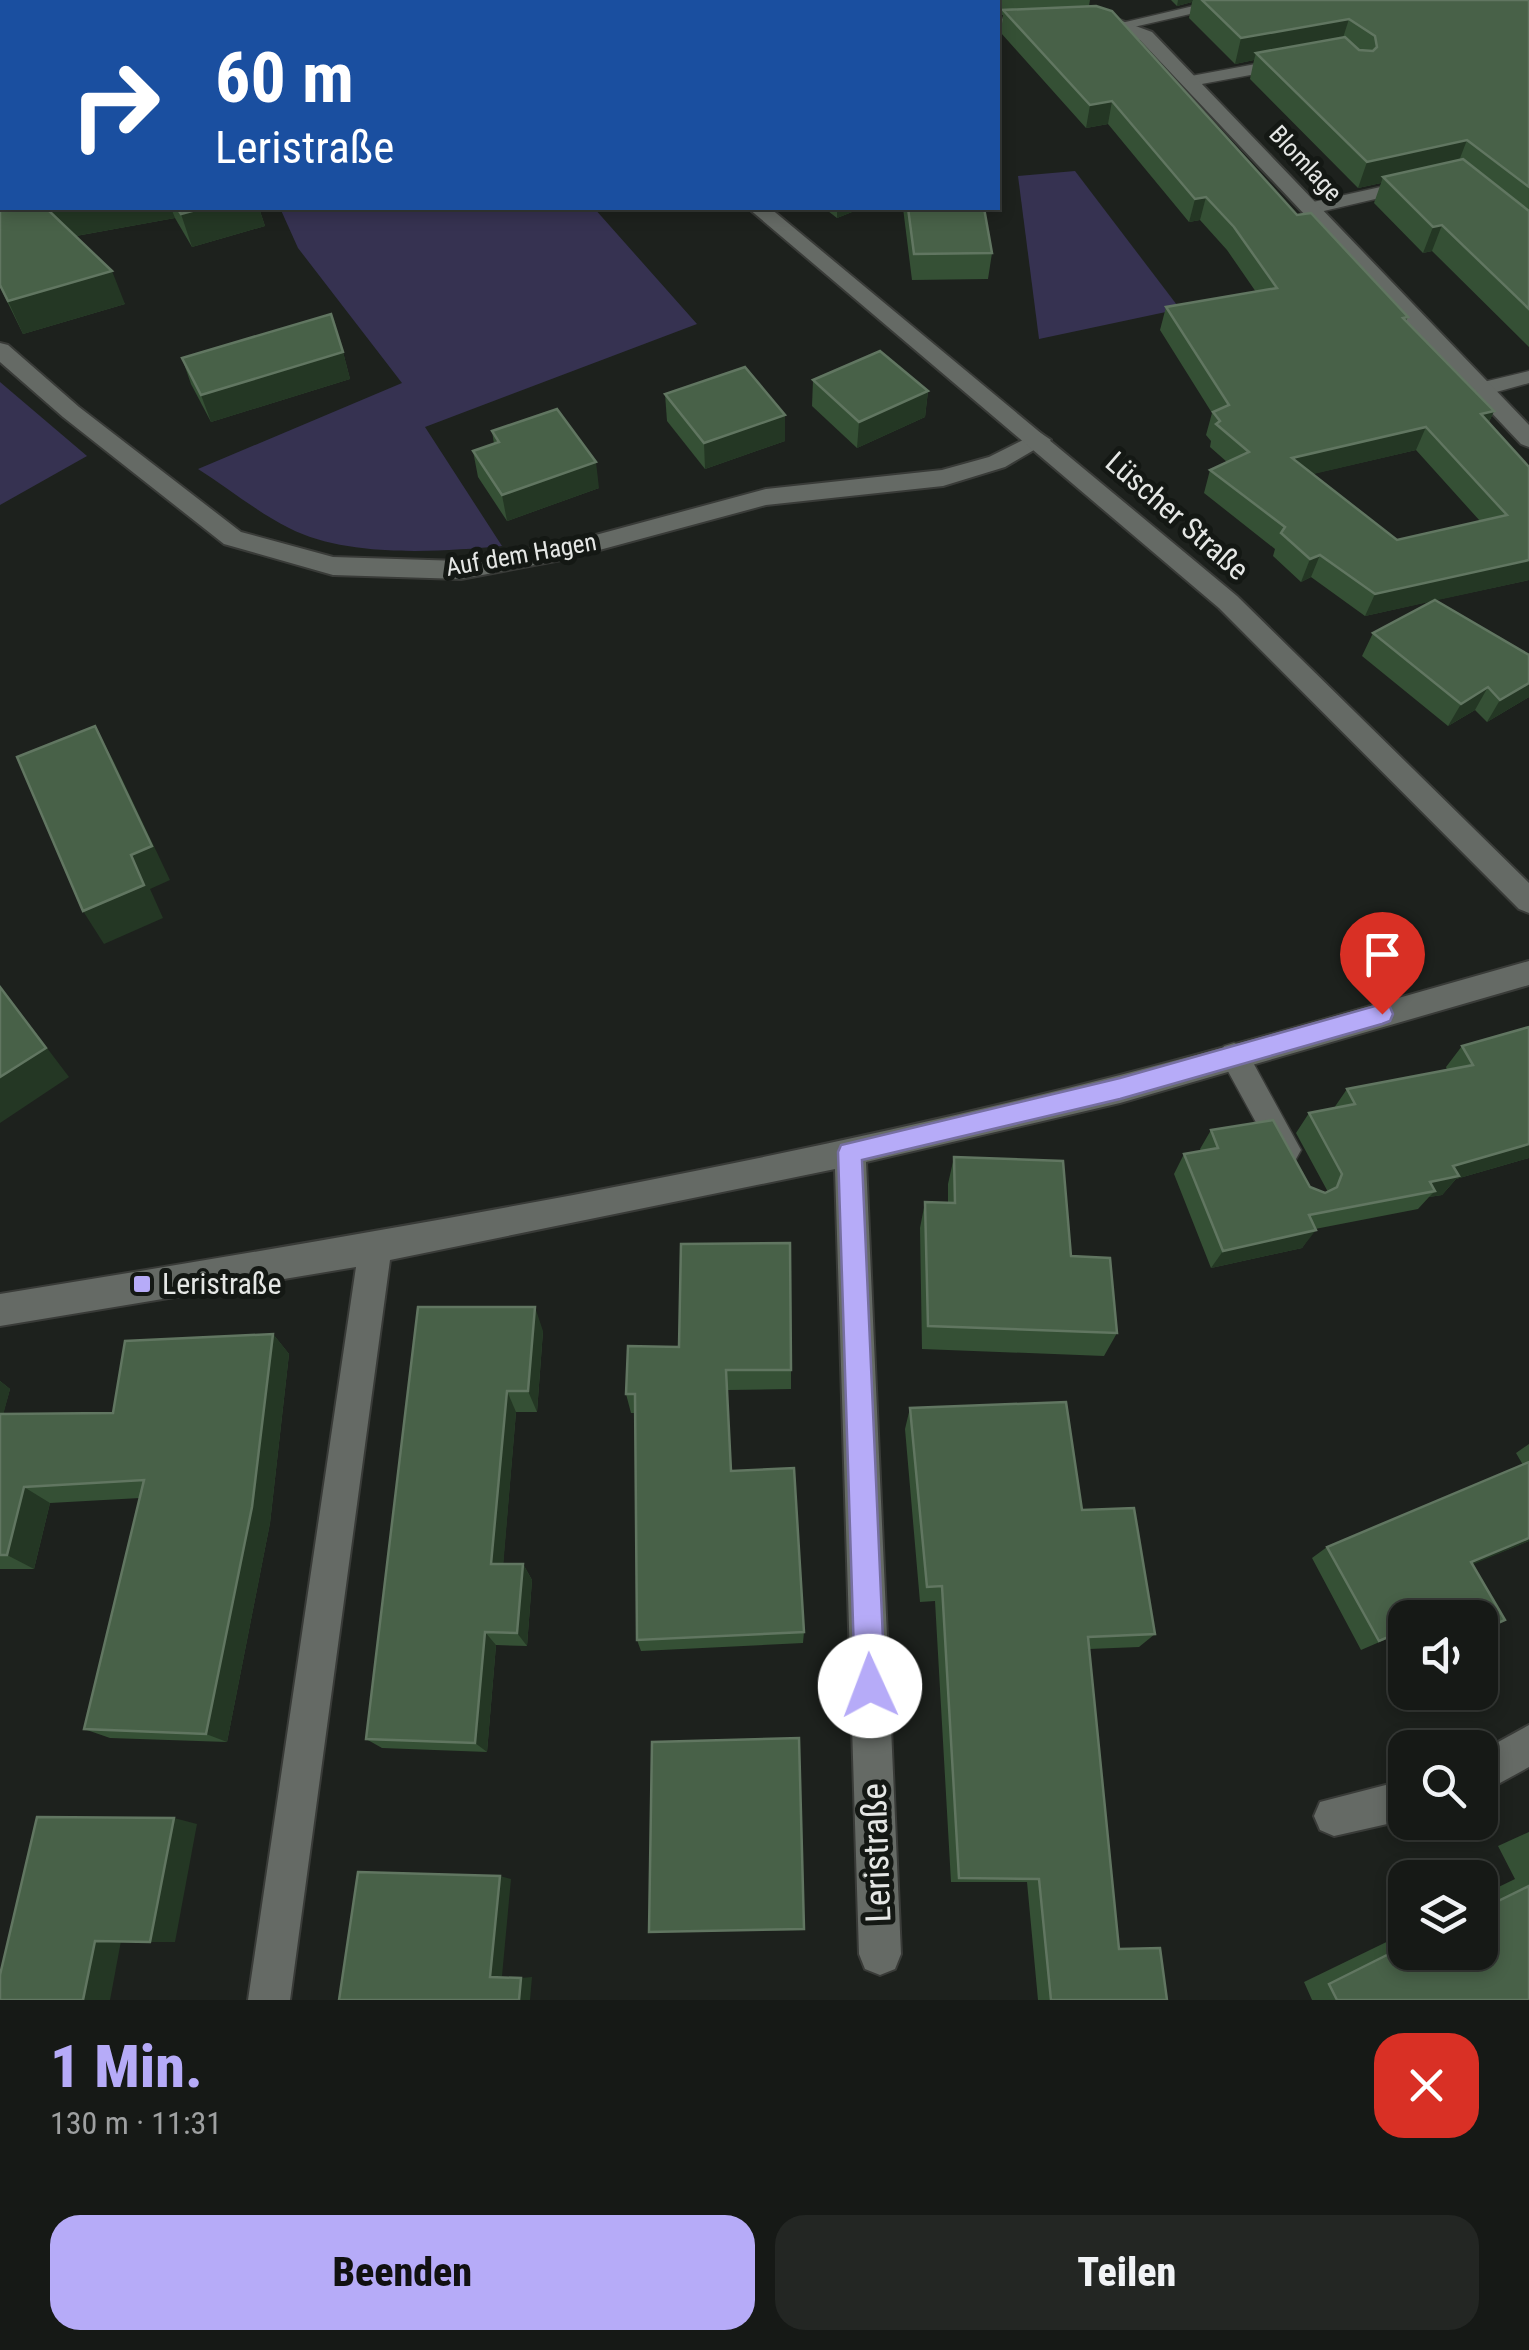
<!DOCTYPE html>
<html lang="de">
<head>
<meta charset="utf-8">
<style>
  :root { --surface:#161916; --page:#232623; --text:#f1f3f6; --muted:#9ea0a1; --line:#353835; --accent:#b6abf8 }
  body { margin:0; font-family:"Roboto Condensed",sans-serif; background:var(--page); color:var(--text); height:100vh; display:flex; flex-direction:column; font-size:38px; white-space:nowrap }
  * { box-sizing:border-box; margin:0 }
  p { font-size:32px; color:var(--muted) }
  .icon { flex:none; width:55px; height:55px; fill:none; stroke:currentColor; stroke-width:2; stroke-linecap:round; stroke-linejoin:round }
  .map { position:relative; height:2000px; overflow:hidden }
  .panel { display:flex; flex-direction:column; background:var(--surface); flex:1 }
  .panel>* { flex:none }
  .top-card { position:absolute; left:0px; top:0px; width:1000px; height:210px; box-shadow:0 5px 15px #0003,0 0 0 2px var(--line); background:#1a4fa0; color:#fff; overflow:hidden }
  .fabs { position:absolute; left:1388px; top:1600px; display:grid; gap:20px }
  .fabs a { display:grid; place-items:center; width:110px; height:110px; border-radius:20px; background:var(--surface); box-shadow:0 5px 15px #0003,0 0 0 2px var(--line); font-size:50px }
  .pin { position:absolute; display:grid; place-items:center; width:85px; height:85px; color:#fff; margin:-102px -42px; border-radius:50% 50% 50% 0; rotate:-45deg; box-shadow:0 0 10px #0007 }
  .pin .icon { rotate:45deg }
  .me { position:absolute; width:110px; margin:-55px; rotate:358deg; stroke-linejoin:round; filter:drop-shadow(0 0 8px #0008) }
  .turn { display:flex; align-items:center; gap:35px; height:210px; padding:0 50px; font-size:45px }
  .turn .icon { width:130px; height:130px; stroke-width:2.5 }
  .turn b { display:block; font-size:70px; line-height:85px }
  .round { display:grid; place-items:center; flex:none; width:105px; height:105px; border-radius:30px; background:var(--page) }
  .summary { display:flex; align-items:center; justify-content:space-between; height:170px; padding:0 50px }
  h1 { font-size:60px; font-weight:800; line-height:75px; color:var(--accent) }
  .cta { display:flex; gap:20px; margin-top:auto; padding:20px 50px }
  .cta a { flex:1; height:115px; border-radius:30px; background:var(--accent); color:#111; font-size:40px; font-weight:800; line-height:115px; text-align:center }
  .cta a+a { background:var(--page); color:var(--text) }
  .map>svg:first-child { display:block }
  .green { fill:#363251 }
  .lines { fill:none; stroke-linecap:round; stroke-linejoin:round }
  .lane-casing { stroke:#393b38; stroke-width:3 }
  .street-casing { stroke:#393b38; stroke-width:4 }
  .secondary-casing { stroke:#393b38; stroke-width:4 }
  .lane { fill:#656a65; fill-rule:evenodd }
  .street { fill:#656a65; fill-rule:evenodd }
  .secondary { fill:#656a65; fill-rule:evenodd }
  .wall { fill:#355035; fill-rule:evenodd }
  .shaded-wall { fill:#243724 }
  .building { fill:#486148; stroke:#617661; stroke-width:2.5; fill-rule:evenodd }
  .route { fill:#b6abf8; stroke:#766fa1; stroke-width:2.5 }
  .poi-dot { fill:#b6abf8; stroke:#141814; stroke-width:4 }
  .labels { text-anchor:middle; stroke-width:10; stroke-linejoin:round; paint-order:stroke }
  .far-street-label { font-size:25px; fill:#e5e7e5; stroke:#141814 }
  .street-label { font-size:30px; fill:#e5e7e5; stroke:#141814 }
  .poi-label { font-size:30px; fill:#e5e7e5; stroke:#141814; text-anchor:start }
  .near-street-label { font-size:35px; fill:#e5e7e5; stroke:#141814 }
</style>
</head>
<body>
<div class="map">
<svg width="1529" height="2000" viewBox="0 0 1529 2000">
  <rect width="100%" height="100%" fill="#1d211d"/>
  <g class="green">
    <path d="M0,0H475L478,2H2L0,144Z"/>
    <path d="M1075,171L1180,309L1039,339L1018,176Z"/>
    <path d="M280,208H594L697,324L425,427L502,546C439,552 347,558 289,528C257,512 228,488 198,469L402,383L298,248Z"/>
    <path d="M0,382L87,456L0,505Z"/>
  </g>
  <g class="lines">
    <defs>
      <g id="lane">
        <path d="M1219,0H1251L1125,29L1117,24Z"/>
        <path d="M1288,58L1294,59V67L1191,86L1182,81L1191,76Z"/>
        <path d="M1412,180L1418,181V189L1311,214L1302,208L1304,204Z"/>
        <path d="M1529,371V383L1482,396L1472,389L1475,384Z"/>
        <path d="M1234,1043L1244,1046L1296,1141L1301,1150L1296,1159L1286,1163L1276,1159L1224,1064L1220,1055L1224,1046Z"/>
      </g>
      <g id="street">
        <path d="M1055,14L1111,17L1152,32L1529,425V447L1521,444L1140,40L1093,25L998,29V19Z"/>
        <path d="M0,343L8,345L79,407L241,532L333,557L461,561L566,543L766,489L942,470L989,457L1039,432L1051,440L1005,467L943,486L766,505L566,559L461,579L333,575L224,544L63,417L0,362Z"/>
        <path d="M1529,961V985L1120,1103L866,1162L901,1954L895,1969L880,1975L865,1969L859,1954L835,1169L390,1260L290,2000H248L356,1267L0,1326V1294C375,1233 751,1169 1120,1075C1257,1040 1393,999 1529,961Z"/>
        <path d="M1529,1725V1767L1480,1794V1752Z"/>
        <path d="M1405,1780V1820L1334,1836L1320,1830L1314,1816L1320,1802Z"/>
      </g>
      <g id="secondary">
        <path d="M498,0H517L519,2H500Z"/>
        <path d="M748,208H770L1237,596L1529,883V913L1519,909L1219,608Z"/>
      </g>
    </defs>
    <use href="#lane" class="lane-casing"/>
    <use href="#street" class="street-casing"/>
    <use href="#secondary" class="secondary-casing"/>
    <use href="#lane" class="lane"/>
    <use href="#street" class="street"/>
    <use href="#secondary" class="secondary"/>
  </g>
  <g class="wall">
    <path d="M578,0H1090L1089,6L1297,215L1408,317L1406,321L1494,411L1489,422L1529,580L1436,600L1529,655V697L1487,722L1475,710L1448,726L1362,656L1373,633L1432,601L1365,616L1311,577L1301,582L1273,556L1275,549L1204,493L1210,470L1227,462L1210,447L1211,441L1206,435L1212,413L1160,330L1166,307L1256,292L1227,250L1200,220L1189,222L1108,124L1086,128L1001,33L1003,15L998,16V2H578ZM1416,450L1480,521L1397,540L1312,474Z"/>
    <path d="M1171,0H1529V347L1432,251L1423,253L1374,203L1381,183L1358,188L1250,79L1254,60L1235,64L1189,18L1192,2L1177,6Z"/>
    <path d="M0,147L2,208H259L265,226L192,247L175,218L76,236L125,304L23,334L0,287Z"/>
    <path d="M824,208H862L837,218Z"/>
    <path d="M903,208H984L992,253L988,279L912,280Z"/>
    <path d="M343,352L350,379L211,422L191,384L182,358Z"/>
    <path d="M813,380L928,391L925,417L857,448L812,406Z"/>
    <path d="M665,394L785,415V441L705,469L667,421Z"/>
    <path d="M492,431L599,488L507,521L478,477L473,451L494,444Z"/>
    <path d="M1529,1027V1158L1456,1179L1442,1195L1429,1197L1418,1209L1315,1229L1302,1248L1211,1268L1174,1174L1184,1154L1201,1151L1200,1149L1211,1130L1310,1187L1325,1193L1328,1192L1296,1133L1309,1113L1334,1108L1347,1089L1447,1070L1446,1067L1462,1046Z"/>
    <path d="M954,1157L1071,1256L1117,1333L1104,1356L922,1349L920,1228L925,1202H948V1184Z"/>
    <path d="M418,1307L543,1331L537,1412H516L503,1564H523L532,1580L527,1646L496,1645L487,1752L382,1748L366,1739Z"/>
    <path d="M273,1334L289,1354L270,1523L227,1742L110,1738L84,1729L140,1498L50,1503L34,1569H0V1381L10,1389L3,1414L113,1413Z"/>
    <path d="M628,1346L791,1370V1389L727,1390L731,1471L804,1632L803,1643L641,1651L637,1640L635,1413H631L626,1394Z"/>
    <path d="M910,1408L1082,1510L1155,1634L1139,1647L1089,1649L1119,1949L1167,2000H1038L1027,1882H951L935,1601L920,1602L905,1429Z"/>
    <path d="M1529,1444V1541L1472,1564L1480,1618H1405V1631L1361,1650L1312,1558L1327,1547L1523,1465L1516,1453Z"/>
    <path d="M1529,1832V2000H1312L1304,1982L1405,1933V1952H1480V1896L1515,1879L1498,1846Z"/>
    <path d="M804,1929L803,1930L649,1932Z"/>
  </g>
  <g class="shaded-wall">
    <path d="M1178,0H1193L1192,2L1177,6Z"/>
    <path d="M1349,19L1341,44L1256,53L1254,60L1235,64L1241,38Z"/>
    <path d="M1112,101L1108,124L1086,128L1090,105Z"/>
    <path d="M1467,140L1457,166L1383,177L1381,183L1358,188L1367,162Z"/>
    <path d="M1206,197L1200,220L1189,222L1195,199Z"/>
    <path d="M46,208H171L175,218L59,239Z"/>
    <path d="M203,208H259L265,226L192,247L181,214Z"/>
    <path d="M837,208H862L837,218Z"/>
    <path d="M1442,225L1432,251L1423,253L1433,227Z"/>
    <path d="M112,271L125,304L23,334L8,301Z"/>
    <path d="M343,352L350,379L211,422L201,395Z"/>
    <path d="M928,391L925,417L857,448L859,422Z"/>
    <path d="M1494,411L1483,434L1481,414Z"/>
    <path d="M785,415V441L705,469L704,443Z"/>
    <path d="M1426,427L1416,450L1284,481L1292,458Z"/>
    <path d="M596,462L599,488L507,521L502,495Z"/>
    <path d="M1320,555L1311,577L1301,582L1310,559Z"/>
    <path d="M1529,560V580L1365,616L1375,594Z"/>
    <path d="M1529,683V697L1487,722L1500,700Z"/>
    <path d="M1488,687L1475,710L1448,726L1461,704Z"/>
    <path d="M95,726L114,762L170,880L150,889L163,918L104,944L83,911L131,855Z"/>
    <path d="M0,986L69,1077L0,1123Z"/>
    <path d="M1529,1144V1158L1456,1179L1442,1195L1429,1197L1435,1191L1430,1182L1453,1166Z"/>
    <path d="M1316,1230L1302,1248L1211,1268L1223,1251Z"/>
    <path d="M535,1307L543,1331L537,1412L528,1391Z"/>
    <path d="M273,1334L289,1354L270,1523L227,1742L206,1734Z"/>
    <path d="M0,1381L10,1389L0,1427Z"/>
    <path d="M507,1391L516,1412L502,1580L491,1564Z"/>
    <path d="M24,1487L50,1503L34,1569L7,1555Z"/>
    <path d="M1529,1538V1541L1452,1573L1471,1562Z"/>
    <path d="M523,1564L532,1580L527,1646L517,1633Z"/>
    <path d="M485,1632L496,1645L487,1752L475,1743Z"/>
    <path d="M174,1818L197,1824L175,1942H150Z"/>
    <path d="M500,1876L511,1879L502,1976L490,1977Z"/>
    <path d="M95,1941H121L110,2000H83Z"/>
    <path d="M532,1977L530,2000H519L521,1978Z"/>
  </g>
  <g class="building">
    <path d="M659,0H986V2H660Z"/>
    <path d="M1202,0H1529V187L1467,140L1367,162L1256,53L1345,37L1359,50L1373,51L1377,47L1375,36L1349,19L1241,38Z"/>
    <path d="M1096,6L1112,11L1297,215L1311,213L1408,317L1403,318L1494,411L1481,414L1529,467V560L1375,594L1320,555L1310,559L1281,533L1285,527L1210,470L1249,452L1216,424L1220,421L1213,412L1229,405L1166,307L1277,288L1234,227L1206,197L1195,199L1112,101L1090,105L1003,10ZM1426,427L1507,515L1397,540L1292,458Z"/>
    <path d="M2,146V208H46L112,271L8,301L0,285V147Z"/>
    <path d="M1463,159L1529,211V309L1442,225L1433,227L1383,177Z"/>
    <path d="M177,208H203L181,214Z"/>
    <path d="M908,208H984L992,253L914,254Z"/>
    <path d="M331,314L343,352L201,395L182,358Z"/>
    <path d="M880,351L928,391L859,422L813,380Z"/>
    <path d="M745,367L785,415L704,443L665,394Z"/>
    <path d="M557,409L596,462L502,495L473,451L499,442L492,431Z"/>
    <path d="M1435,600L1529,655V683L1500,700L1488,687L1461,704L1373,633Z"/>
    <path d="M95,726L152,846L131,855L144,885L83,911L17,757Z"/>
    <path d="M0,987L46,1048L0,1077Z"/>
    <path d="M1529,1027V1144L1453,1166L1459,1176L1430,1182L1435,1191L1309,1215L1316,1230L1223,1251L1184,1154L1218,1148L1211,1130L1273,1120L1310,1187L1325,1193L1337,1187L1342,1174L1309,1113L1355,1104L1347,1089L1473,1065L1462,1046Z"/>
    <path d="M954,1157L1063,1161L1071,1256L1110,1258L1117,1333L928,1326L925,1202L955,1203Z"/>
    <path d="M790,1243L791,1370H726L731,1471L794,1468L804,1632L637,1640L635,1394H626L628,1346L679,1347L681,1244Z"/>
    <path d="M418,1307H535L528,1391H507L491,1564H523L517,1633L485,1632L475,1743L366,1739Z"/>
    <path d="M273,1334L252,1507L206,1734L84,1729L144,1480L24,1487L7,1555H0V1414L113,1413L125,1341Z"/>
    <path d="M1066,1402L1082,1510L1134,1508L1155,1634L1088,1637L1119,1949L1160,1948L1167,2000H1051L1039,1879L959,1878L942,1586L927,1587L910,1408Z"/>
    <path d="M1529,1462V1538L1471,1562L1505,1620L1480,1631V1618H1405V1630L1379,1641L1327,1547Z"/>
    <path d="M799,1738L804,1929L649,1932L652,1742Z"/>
    <path d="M37,1817L174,1818L150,1942L95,1941L83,2000H0V1975Z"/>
    <path d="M358,1872L500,1876L490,1977L521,1978L519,2000H339Z"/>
    <path d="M1529,1886V2000H1337L1329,1984L1405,1946V1952H1480V1910Z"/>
  </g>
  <path class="route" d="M1382,1004L1390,1007L1393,1014L1390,1021L1382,1024L1120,1099L862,1160L885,1686L880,1697L870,1701L860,1697L855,1686L838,1152L841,1145L1120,1078Z"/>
  <rect class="poi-dot" x="132" y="1274" width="20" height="20" rx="5"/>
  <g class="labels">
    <g class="far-street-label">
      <text transform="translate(1306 163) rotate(47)" y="9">Blomlage</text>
      <text transform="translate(521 554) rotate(-10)" y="9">Auf dem Hagen</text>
    </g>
    <g class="street-label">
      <text transform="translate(1177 516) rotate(41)" y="10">Lüscher Straße</text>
    </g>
    <g class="poi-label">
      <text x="162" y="1294">Leristraße</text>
    </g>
    <g class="near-street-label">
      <text transform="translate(876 1853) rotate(-92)" y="12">Leristraße</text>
    </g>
  </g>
</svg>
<div class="fabs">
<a><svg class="icon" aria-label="sound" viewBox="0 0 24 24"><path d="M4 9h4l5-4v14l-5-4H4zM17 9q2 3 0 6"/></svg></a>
<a><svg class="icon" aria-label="search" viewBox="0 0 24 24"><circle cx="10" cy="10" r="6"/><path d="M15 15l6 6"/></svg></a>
<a><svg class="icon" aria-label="layers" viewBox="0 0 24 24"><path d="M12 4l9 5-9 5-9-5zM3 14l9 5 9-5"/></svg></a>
</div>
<div class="pin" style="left:1382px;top:1014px;background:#d93025"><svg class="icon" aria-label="arrive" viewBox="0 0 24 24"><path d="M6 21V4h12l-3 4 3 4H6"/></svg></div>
<svg class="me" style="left:870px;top:1686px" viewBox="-20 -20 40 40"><circle r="19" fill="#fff"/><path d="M0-13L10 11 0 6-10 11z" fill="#b6abf8"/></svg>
<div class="top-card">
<div class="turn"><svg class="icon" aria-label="right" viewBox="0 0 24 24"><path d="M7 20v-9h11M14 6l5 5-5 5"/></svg><div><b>60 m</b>Leristraße</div></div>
</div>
</div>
<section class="panel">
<div class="summary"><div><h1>1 Min.</h1><p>130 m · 11:31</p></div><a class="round" style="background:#d93025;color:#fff"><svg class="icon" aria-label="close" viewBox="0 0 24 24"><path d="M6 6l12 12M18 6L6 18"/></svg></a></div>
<div class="cta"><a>Beenden</a><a>Teilen</a></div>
</section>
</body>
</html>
